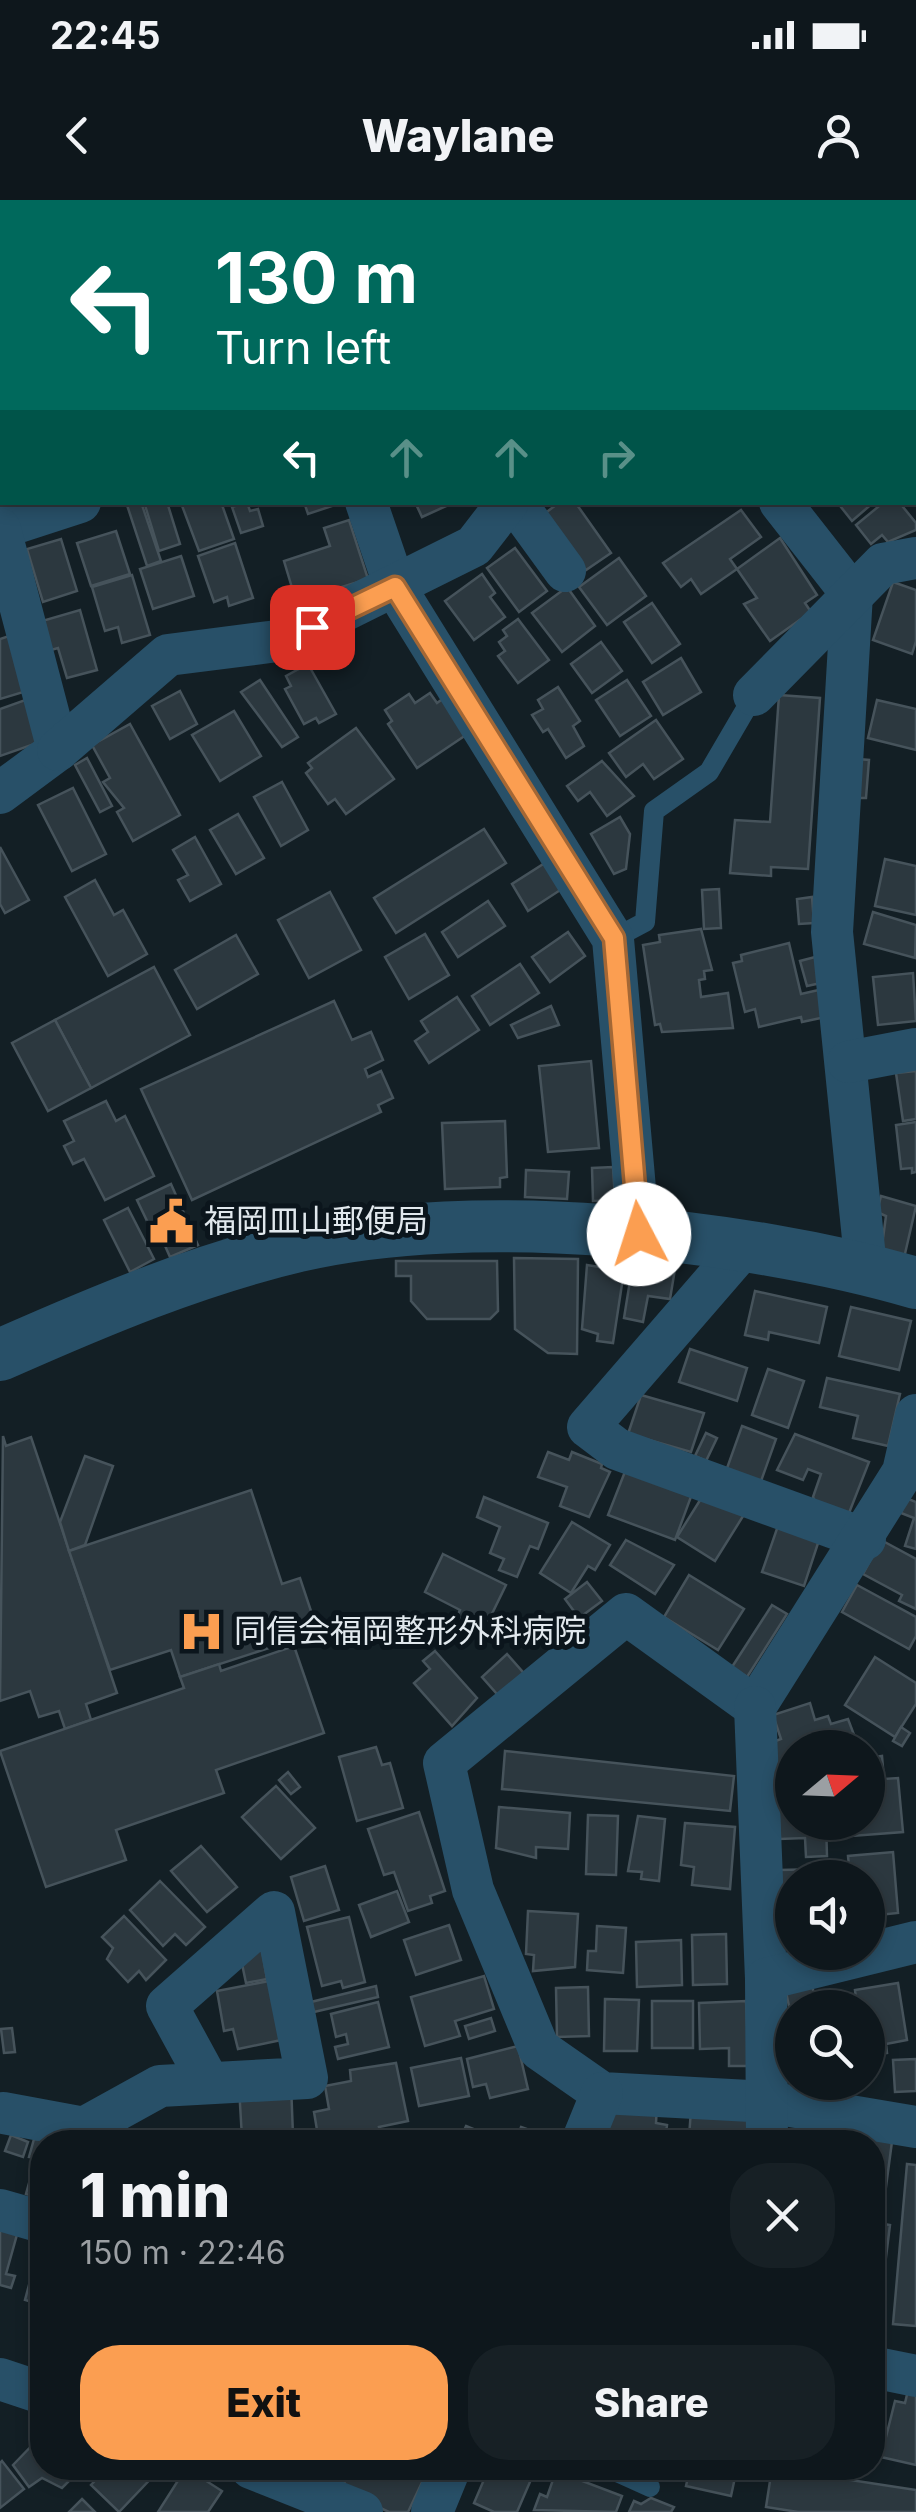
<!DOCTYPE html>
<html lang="en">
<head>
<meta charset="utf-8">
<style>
  :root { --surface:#0e171c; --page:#172025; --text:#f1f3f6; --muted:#9b9fa3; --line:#2e363b; --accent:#fb9e51 }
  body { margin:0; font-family:Inter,"Noto Sans JP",sans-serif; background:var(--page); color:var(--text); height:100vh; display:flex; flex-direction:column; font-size:38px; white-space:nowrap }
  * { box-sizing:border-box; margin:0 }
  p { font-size:32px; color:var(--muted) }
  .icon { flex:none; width:55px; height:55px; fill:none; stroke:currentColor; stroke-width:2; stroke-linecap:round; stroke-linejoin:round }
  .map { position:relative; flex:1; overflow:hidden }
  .side { position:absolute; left:30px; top:1930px; width:855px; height:350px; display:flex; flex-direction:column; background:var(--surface); border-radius:40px; box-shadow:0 5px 15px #0003,0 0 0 2px var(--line) }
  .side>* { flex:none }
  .banner { position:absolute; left:0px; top:0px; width:918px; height:305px; box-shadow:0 5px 15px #0003,0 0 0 2px var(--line); background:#00695c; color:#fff; overflow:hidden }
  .needle { width:65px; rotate:71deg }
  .fabs { position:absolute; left:775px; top:1530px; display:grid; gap:20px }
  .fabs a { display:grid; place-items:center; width:110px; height:110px; border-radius:50%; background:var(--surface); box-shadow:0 5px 15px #0003,0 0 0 2px var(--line); font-size:50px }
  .pin { position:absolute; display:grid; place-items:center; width:85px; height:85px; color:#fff; margin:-42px; border-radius:20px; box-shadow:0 5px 15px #0006 }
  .me { position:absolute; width:110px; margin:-55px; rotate:355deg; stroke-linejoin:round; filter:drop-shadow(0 0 8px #0008) }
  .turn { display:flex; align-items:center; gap:35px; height:210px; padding:0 50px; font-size:45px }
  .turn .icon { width:130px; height:130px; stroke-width:2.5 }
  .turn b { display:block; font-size:70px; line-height:85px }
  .lanes { display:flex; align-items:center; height:95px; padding:0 50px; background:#0003; justify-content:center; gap:50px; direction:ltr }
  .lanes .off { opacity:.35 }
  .round { display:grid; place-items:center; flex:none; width:105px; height:105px; border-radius:40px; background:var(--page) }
  .head { display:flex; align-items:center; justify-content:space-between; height:170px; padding:0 50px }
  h1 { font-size:60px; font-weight:800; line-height:75px }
  .button { display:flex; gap:20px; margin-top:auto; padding:20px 50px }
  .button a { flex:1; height:115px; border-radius:40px; background:var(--accent); color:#111; font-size:40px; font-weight:800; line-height:115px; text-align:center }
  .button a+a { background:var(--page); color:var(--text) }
  .status { display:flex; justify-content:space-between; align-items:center; height:70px; padding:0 50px; background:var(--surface); direction:ltr }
  .status svg { height:28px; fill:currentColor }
  header { display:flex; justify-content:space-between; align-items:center; height:130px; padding:0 50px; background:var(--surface); font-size:45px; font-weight:800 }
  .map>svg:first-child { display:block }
  .building { fill:#2c383f; stroke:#46535b; stroke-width:2.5 }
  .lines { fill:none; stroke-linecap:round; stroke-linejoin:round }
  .service { stroke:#285068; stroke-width:20 }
  .minor { stroke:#285068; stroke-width:42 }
  .tertiary { stroke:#285068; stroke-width:52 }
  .route-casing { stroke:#a36735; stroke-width:25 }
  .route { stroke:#fb9e51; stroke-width:18 }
  .labels { text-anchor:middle; stroke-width:10; stroke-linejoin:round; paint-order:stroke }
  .poi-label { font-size:32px; fill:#e1e8ed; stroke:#0b151c; text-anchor:start }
</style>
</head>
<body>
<div class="status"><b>22:45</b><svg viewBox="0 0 49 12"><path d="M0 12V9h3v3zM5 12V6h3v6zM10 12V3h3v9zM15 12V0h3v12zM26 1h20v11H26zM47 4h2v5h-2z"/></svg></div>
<header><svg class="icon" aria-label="back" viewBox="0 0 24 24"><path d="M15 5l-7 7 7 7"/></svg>Waylane<svg class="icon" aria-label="person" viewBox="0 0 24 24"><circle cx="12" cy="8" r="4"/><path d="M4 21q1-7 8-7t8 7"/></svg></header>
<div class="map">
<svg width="916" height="2312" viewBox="0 0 916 2312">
  <rect width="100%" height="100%" fill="#131f25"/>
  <g class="building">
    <path d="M126,302H141L161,361L147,366Z"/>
    <path d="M144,302H167L180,344L159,351Z"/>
    <path d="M221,302L234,339L199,351L181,303Z"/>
    <path d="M247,302L250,311L258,309L263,326L241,333L232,307Z"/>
    <path d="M304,302H340L341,303L308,314Z"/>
    <path d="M415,302H455L422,317Z"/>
    <path d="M560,302H575L611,353L586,370L540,317Z"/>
    <path d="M837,302H874L852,321Z"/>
    <path d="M884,302H899L916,323V330L888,342L882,335L871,344L856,325Z"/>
    <path d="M741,310L761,337L730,359L737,369L701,394L691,379L681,387L663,363Z"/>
    <path d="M349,320L368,379L296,401L284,361L330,346L324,328Z"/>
    <path d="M116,331L130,374L91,386L77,343Z"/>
    <path d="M780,338L817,395L805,403L811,412L770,441L744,404L757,398L737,369Z"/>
    <path d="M61,339L77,391L43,402L27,349Z"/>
    <path d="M235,343L253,398L229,406L227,397L214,402L198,356Z"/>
    <path d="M515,348L547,391L519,412L487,368Z"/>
    <path d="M181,356L194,396L153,409L140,369Z"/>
    <path d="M619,358L646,396L607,425L579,387Z"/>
    <path d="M482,374L495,393L490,397L505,417L474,440L445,401Z"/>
    <path d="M132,375L150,435L122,443L118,427L105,431L92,387Z"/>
    <path d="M893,382L916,390V441L912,454L873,440Z"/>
    <path d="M567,387L595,426L562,452L532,413Z"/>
    <path d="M652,403L680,444L652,463L624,422Z"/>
    <path d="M80,410L97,470L67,478L58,448L51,450L42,421Z"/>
    <path d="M518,419L549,460L518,483L498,456L505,451L499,442L507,436L503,430Z"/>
    <path d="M9,436L30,490L0,499V439Z"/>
    <path d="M601,442L622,471L592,493L571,464Z"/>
    <path d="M681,458L701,492L663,515L643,482Z"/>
    <path d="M308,464L336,514L319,523L316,518L304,524L285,489L291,486L286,476Z"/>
    <path d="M260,480L298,537L282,547L241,492Z"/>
    <path d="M627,480L651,516L620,536L596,500Z"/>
    <path d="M558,487L580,521L573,526L584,546L566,558L548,529L543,532L532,515L543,509L538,500Z"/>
    <path d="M180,491L197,524L170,539L152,506Z"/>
    <path d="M430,493L437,503L448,495L472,531L417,568L388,524L392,521L385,510L409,494L415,503Z"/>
    <path d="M779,495L820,498L808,669L771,667V676L730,673L735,620L770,622Z"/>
    <path d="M28,499L43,541L0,556V509Z"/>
    <path d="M877,500L916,509V550L868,538Z"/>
    <path d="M234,511L261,556L220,581L192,535Z"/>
    <path d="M656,520L683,559L654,579L643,564L626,577L609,553Z"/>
    <path d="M130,524L180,615L133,641L117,612L124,608L103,582L110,578L92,545Z"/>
    <path d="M356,528L394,579L346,614L335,599L328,604L306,573L312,568L308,563Z"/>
    <path d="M87,558L112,606L100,612L75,565Z"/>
    <path d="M858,559L869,560L866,598H856Z"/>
    <path d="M602,561L634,596L607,616L590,592L578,601L567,586Z"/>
    <path d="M282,582L308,630L281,646L254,597Z"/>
    <path d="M73,588L106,654L72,671L38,605Z"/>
    <path d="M238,614L264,658L236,674L210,630Z"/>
    <path d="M620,617L630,634L626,669L614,674L591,634Z"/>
    <path d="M484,629L506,663L396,733L374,698Z"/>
    <path d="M195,637L221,684L190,701L178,680L188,675L173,650Z"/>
    <path d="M0,647L29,700L5,713L0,704Z"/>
    <path d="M885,659L916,666V715L875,706Z"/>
    <path d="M548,661L565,687L528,711L512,684Z"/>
    <path d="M95,680L114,715L123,710L147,754L108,776L65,697Z"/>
    <path d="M719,689L721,728L704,729L702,690Z"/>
    <path d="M330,692L361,750L309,778L278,720Z"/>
    <path d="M812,697L814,723L799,724L797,699Z"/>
    <path d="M488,701L505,726L458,757L442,732Z"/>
    <path d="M873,712L916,725L915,758L864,744Z"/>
    <path d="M701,729L712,770L704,771L705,779L699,780L701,797L728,793L733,828L662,832L660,824L655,825L643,745L660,742L659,735Z"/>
    <path d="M568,732L585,756L550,782L532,757Z"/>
    <path d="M425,734L449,775L409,799L385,757Z"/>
    <path d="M236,735L258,774L197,809L175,770Z"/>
    <path d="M789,743L801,794L823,789L830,816L802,822L801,817L759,827L755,809L745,812L733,763L742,761L741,755Z"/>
    <path d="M815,757L821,783L807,786L800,761Z"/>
    <path d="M520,764L539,793L490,825L472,796Z"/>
    <path d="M154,767L190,835L91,888L55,820Z"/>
    <path d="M913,773L916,821L878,825L873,777Z"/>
    <path d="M457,797L479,830L429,863L415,841L428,832L421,821Z"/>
    <path d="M334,801L352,840L371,832L383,860L365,869L368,877L381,871L393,898L378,905L381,912L192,1000L141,889Z"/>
    <path d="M551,806L559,825L518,838L511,825Z"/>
    <path d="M55,820L91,888L48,911L12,843Z"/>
    <path d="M591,861L599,948L548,952L539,866Z"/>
    <path d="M916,871V919L903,921L896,873Z"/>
    <path d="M106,901L116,921L125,916L154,976L105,1000L84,959L73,964L64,946L74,941L64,921Z"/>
    <path d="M505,921L507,977L500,978V987L445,989L442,923Z"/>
    <path d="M916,922V972L912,973V968L901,969L896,925Z"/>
    <path d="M613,967L615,1000L593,1001L592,968Z"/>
    <path d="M526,970L569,972L567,999L525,997Z"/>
    <path d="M171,984L182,1009L149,1025L137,1000Z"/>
    <path d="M881,996L916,1006L904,1058L881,1053L886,1016L877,1012Z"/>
    <path d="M128,1008L154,1059L130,1072L104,1020Z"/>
    <path d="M183,1011L198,1045L170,1057L155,1023Z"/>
    <path d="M514,1058L578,1059L577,1154L548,1153L515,1129Z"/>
    <path d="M396,1061H497L498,1111L490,1119H427L411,1101V1076H396Z"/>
    <path d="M633,1062L675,1069L670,1099L648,1096L643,1122L624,1118Z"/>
    <path d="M587,1065L624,1071L613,1143L597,1141L598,1134L582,1129Z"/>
    <path d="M755,1091L827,1107L819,1143L769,1132L768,1140L745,1135Z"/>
    <path d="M851,1107L911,1121L899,1170L839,1156Z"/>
    <path d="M690,1149L747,1168L737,1201L679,1182Z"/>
    <path d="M768,1169L804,1181L788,1228L752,1215Z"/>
    <path d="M827,1178L900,1194L888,1246L853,1238L858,1216L820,1207Z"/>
    <path d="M641,1195L704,1213L691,1252L628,1234Z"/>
    <path d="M742,1226L776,1239L760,1284L726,1271Z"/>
    <path d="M706,1233L717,1238L706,1261L695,1256Z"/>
    <path d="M795,1234L869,1262L849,1313L816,1303L813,1297L821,1274L808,1269L803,1280L777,1270Z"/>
    <path d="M3,1236L6,1246L31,1237L117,1493L86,1504L91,1520L65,1529L59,1511L39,1517L30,1491L0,1501Z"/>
    <path d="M548,1252L569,1260L572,1252L602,1264L601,1268L610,1272L589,1317L560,1306L567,1287L538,1277Z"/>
    <path d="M85,1256L113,1266L85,1345L69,1351L60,1322Z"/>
    <path d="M628,1264L692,1294L675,1340L608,1315Z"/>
    <path d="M707,1289L745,1313L715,1361L677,1337Z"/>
    <path d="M251,1290L282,1384L300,1378L318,1432L180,1477L171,1450L110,1470L69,1351Z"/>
    <path d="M484,1297L548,1323L538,1349L530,1346L517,1377L499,1370L504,1359L490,1353L500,1327L477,1317Z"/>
    <path d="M906,1298L916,1302V1349L905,1346L914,1318L901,1313Z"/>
    <path d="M780,1320L821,1334L804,1386L762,1372Z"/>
    <path d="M572,1322L610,1345L595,1370L588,1366L571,1393L540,1373Z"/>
    <path d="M626,1340L674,1365L655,1394L610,1365Z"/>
    <path d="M881,1340L916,1359V1409L899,1401L902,1395L863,1374Z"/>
    <path d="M443,1354L506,1385L484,1430L457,1417L460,1410L425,1392Z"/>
    <path d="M689,1375L744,1409L718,1450L664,1417Z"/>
    <path d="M587,1382L602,1401L579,1418L565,1399Z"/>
    <path d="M857,1385L916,1417V1436L909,1449L842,1412Z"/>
    <path d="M772,1405L787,1414L747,1477L732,1467Z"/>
    <path d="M294,1446L324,1533L216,1570L224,1593L116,1630L126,1660L46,1687L0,1551L184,1488L180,1477L219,1464L221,1471Z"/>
    <path d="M435,1451L477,1498L452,1526L414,1483L430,1469L423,1461Z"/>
    <path d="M507,1454L529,1479L504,1502L482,1477Z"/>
    <path d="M875,1457L916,1483V1504L895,1537L845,1505Z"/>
    <path d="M810,1503L815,1520L828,1516L831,1524L848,1519L856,1540L834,1548H792V1561L777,1566L770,1543L781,1539L773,1515Z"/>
    <path d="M901,1527L910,1533L902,1546L893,1541Z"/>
    <path d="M376,1547L382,1565L390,1563L403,1608L357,1621L339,1557Z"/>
    <path d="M505,1551L734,1576L730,1611L502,1589Z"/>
    <path d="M882,1556L884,1579L898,1578L903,1632L852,1636L851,1622H868V1558Z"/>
    <path d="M288,1572L300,1587L291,1594L279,1580Z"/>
    <path d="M276,1586L315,1628L281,1659L242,1617Z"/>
    <path d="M778,1600H792V1622H826L827,1656L806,1657L805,1638L780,1639Z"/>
    <path d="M499,1607L570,1613L568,1649L536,1647V1658L496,1648Z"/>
    <path d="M419,1612L445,1691L430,1696L432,1703L408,1711L394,1672L384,1675L368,1629Z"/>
    <path d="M588,1615L618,1616L616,1675L586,1674Z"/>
    <path d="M638,1616L665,1619L659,1681L641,1679L642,1672L628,1671Z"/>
    <path d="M685,1623L735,1627L730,1689L692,1685L694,1667L681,1665Z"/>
    <path d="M201,1646L237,1687L207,1712L171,1671Z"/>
    <path d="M893,1652L898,1713L868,1716V1678H850L848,1656Z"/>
    <path d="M325,1666L339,1710L304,1721L291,1677Z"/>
    <path d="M824,1669V1678H792V1736L780,1737L779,1670Z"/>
    <path d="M160,1681L205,1727L186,1745L175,1734L163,1746L130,1710Z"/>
    <path d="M397,1691L409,1722L371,1737L359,1705Z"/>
    <path d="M528,1711L578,1714L575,1767L533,1771L534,1755L526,1754Z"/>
    <path d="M124,1716L166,1760L146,1780L139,1771L128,1782L107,1759L113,1748L102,1737Z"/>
    <path d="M349,1717L365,1782L343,1788L341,1781L322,1786L307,1727Z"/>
    <path d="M449,1725L461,1760L416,1775L404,1740Z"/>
    <path d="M597,1726L626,1728L623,1773L587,1770L588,1751H596Z"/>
    <path d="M726,1734L727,1784L693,1785L692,1735Z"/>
    <path d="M681,1740L682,1785L637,1787L636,1742Z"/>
    <path d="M261,1744L267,1779L246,1783L241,1759Z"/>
    <path d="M484,1776L494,1809L455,1821L460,1836L425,1846L411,1797Z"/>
    <path d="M274,1780L286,1839L238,1849L233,1829L224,1831L217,1791Z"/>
    <path d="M898,1783L907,1840L886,1844L887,1853L868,1856V1808H857L855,1790Z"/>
    <path d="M376,1786L378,1797L314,1812L311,1802Z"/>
    <path d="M812,1786L816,1801L789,1806L786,1792Z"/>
    <path d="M588,1787L589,1836L557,1837L556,1788Z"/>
    <path d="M605,1799L639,1800L637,1851H604Z"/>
    <rect x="652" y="1801" width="41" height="47"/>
    <path d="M746,1801L749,1866H729V1848L700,1849L699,1803Z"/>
    <path d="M378,1802L389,1847L338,1859L335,1847L348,1844L346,1834L336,1837L331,1814Z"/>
    <path d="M491,1818L495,1831L469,1839L465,1826Z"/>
    <path d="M12,1828L15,1852L4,1853L1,1829Z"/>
    <path d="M518,1846L528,1889L490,1898L486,1884L473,1887L467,1859Z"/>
    <path d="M461,1858L469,1896L419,1906L411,1868Z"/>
    <path d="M916,1859V1891L895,1892L893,1860Z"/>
    <path d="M396,1863L408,1921L379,1927L381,1935L351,1942H319L314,1912L329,1909L325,1886L351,1881L350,1870Z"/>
    <path d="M291,1884L293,1935L242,1938L239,1887Z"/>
    <path d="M657,1905L656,1923L667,1925L665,1942H606L610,1906Z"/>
    <path d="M691,1910L749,1915L747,1942L689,1937Z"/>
    <path d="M466,1926L495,1938L493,1942H459Z"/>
    <path d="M521,1927L560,1941V1942H516Z"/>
    <path d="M838,1927L893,1934L882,2017L872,2016V1942H836Z"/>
    <path d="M11,1935L28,1942L23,1957L5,1951Z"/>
    <path d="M34,1939L69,1942H42V1999L26,1994L36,1958L29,1957Z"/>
    <path d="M907,1964L916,1965V2126L893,2124Z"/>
    <path d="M872,2022L890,2025L885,2065L872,2063Z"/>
    <path d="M0,2025L18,2031L6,2074L15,2076L11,2088L0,2085Z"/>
    <path d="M38,2051L42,2052V2105L25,2100Z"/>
    <path d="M872,2069L882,2070L876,2125L872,2124Z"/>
    <path d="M910,2182L916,2184V2265L881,2257L895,2201L905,2203Z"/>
    <path d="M42,2235V2268H82L62,2288L42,2278L29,2287L13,2265Z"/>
    <path d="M2,2261L24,2289L0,2308V2263Z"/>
    <path d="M107,2268H161L119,2312L91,2285Z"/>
    <path d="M186,2268L222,2291L208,2312H158Z"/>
    <path d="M351,2268H407L425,2276L408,2312H389L341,2290Z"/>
    <path d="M489,2268H536L517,2312H494L474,2303Z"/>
    <path d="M690,2268H737L731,2296L686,2286Z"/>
    <path d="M772,2268L916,2290V2312H798L766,2307Z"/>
    <path d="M556,2271L622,2296L616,2312L534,2310L540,2294L547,2297Z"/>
    <path d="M651,2298L674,2307L671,2312H629L634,2301L641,2304Z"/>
    <path d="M82,2299L95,2312H69Z"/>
  </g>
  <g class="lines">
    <g class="service">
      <path d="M613,739L645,722L654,611L709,572L754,495"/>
      <path d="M608,2268L650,2287"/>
    </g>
    <g class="minor">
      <path d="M675,0L678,2"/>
      <path d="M307,2L333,0"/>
      <path d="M0,32H2"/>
      <path d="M915,56H916"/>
      <path d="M366,302L395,387L613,739L639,1034"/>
      <path d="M515,302L565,371"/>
      <path d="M780,302L852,394L832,732L866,1068"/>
      <path d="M0,328L80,302"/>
      <path d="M0,329L58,550L0,593"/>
      <path d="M754,495L883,364L916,358"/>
      <path d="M58,550L168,455L285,440L474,346L508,302"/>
      <path d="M848,862L916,849"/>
      <path d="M742,1049L588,1227L617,1249L865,1339"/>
      <path d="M916,1215L903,1272L755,1507L626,1414L444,1563L473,1690L539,1849L602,1893L767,1902L916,1927"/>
      <path d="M755,1507L766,1779"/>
      <path d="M3,1913L84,1928L160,1886L307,1878L274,1712L167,1806L209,1883"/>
      <path d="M582,1942L602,1893"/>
      <path d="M767,1942L766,1779L916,1742"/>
      <path d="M0,2010L42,2022"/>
      <path d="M872,2167L916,2176"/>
      <path d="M0,2179L42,2193"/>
      <path d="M251,2268L362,2312"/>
      <path d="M432,2312L450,2268"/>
    </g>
    <path class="tertiary" d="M0,1155C97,1112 196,1070 299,1046C474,1005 744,1033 916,1083"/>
  </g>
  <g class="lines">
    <defs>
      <path id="route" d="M312,427L395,387L614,738L639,1034"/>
    </defs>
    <use href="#route" class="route-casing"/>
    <use href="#route" class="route"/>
  </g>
  <defs>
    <symbol id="civic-bare" viewBox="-9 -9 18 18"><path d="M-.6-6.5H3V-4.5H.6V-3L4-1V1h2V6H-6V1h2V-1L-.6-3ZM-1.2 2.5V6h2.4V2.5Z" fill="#fb9e51" stroke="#0b151c" stroke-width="2.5" paint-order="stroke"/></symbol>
    <symbol id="hospital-bare" viewBox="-9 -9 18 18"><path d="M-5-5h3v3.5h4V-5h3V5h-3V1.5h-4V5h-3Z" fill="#fb9e51" stroke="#0b151c" stroke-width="2.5" paint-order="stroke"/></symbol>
  </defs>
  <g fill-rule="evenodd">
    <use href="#civic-bare" x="140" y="990" width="63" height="63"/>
    <use href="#hospital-bare" x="170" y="1400" width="63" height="63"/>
  </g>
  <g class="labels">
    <g class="poi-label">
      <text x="204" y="1032">福岡皿山郵便局</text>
      <text x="234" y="1442">同信会福岡整形外科病院</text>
    </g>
  </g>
</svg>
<div class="fabs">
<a><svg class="needle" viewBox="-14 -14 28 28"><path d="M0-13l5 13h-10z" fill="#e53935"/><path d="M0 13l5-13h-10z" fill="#9b9fa3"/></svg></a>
<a><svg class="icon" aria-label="sound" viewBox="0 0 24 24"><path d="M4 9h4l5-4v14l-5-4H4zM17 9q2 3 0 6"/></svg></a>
<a><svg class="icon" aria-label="search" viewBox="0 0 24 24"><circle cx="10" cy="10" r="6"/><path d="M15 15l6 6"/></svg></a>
</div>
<div class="pin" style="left:312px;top:427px;background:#d93025"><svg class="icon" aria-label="arrive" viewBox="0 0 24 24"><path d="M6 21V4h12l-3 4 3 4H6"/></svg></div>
<svg class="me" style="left:639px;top:1034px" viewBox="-20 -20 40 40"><circle r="19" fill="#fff"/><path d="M0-13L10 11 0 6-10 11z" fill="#fb9e51"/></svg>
<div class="banner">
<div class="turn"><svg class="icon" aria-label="left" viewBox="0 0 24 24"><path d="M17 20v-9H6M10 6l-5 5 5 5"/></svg><div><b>130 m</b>Turn left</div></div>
<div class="lanes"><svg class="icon" aria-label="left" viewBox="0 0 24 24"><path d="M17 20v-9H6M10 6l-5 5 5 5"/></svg><svg class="icon off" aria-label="ahead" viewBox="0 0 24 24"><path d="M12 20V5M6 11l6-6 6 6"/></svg><svg class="icon off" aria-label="ahead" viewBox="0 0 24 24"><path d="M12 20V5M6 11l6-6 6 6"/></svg><svg class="icon off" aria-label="right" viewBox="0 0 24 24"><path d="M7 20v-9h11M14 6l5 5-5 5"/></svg></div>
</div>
<section class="side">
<div class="head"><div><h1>1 min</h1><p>150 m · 22:46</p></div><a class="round"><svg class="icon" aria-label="close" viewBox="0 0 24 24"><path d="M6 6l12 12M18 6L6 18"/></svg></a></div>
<div class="button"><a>Exit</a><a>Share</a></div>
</section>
</div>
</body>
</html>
